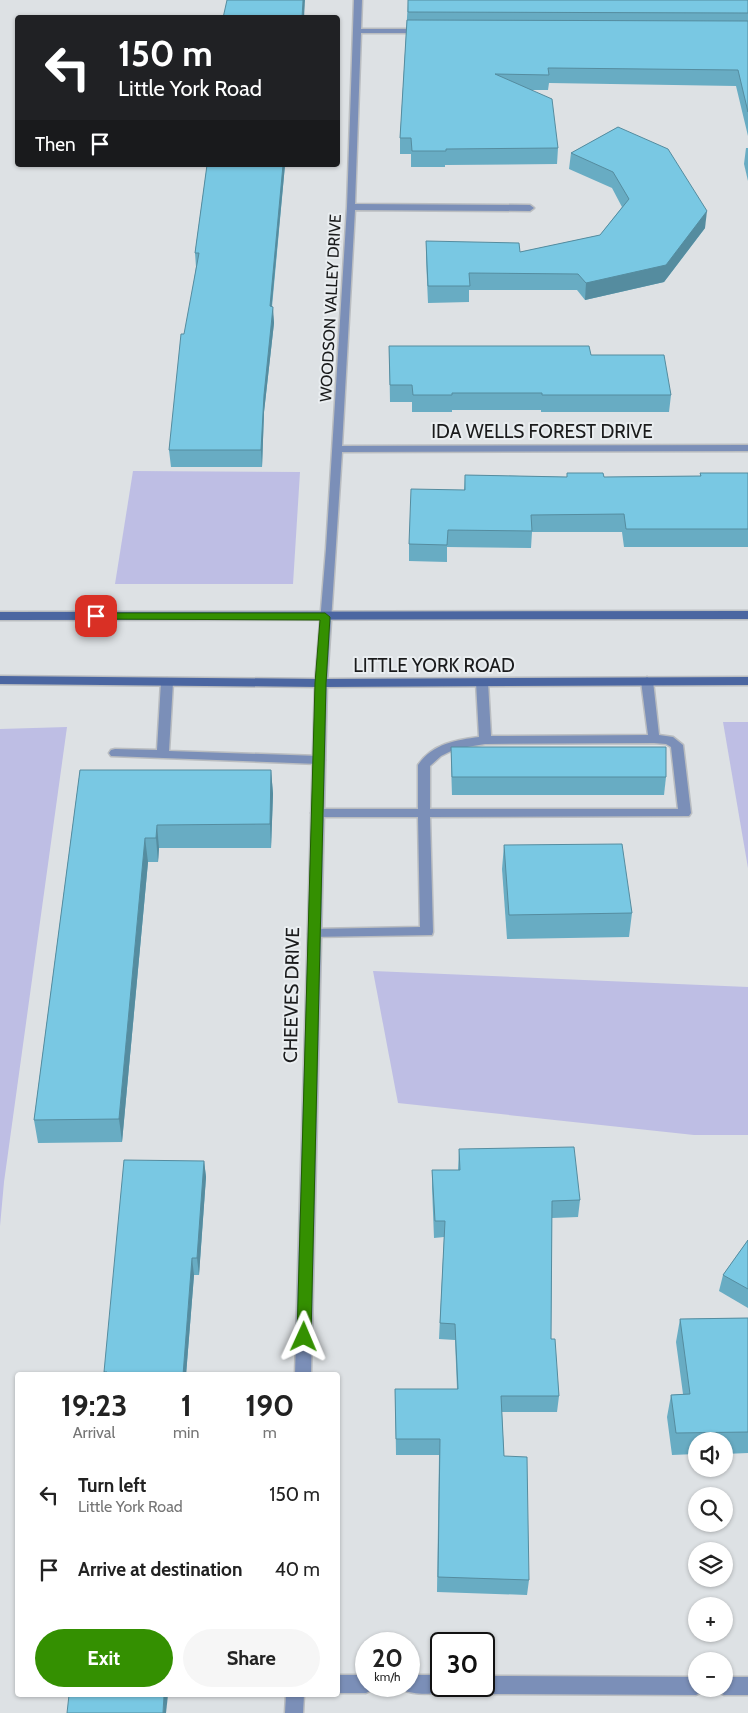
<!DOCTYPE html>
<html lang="en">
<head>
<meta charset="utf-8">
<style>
  :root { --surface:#fff; --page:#f6f6f6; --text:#222; --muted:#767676; --accent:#349001 }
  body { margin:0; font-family:Cabin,sans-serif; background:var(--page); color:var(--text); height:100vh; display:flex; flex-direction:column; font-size:19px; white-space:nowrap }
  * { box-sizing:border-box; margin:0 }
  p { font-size:16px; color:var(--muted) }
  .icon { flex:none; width:28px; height:28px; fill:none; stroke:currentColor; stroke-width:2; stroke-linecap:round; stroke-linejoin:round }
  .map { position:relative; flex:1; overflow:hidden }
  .details { position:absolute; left:15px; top:1372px; width:325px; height:325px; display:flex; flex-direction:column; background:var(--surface); border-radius:5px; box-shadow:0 1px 4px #0004 }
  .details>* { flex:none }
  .top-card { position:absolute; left:15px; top:15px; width:325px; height:152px; border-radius:5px; box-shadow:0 1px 4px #0004; background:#202124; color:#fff; overflow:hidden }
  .buttons { position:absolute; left:688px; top:1432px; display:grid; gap:10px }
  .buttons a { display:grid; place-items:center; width:45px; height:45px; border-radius:50%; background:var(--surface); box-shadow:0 1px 4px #0004; font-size:25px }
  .speed { position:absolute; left:355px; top:1632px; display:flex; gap:10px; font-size:25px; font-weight:700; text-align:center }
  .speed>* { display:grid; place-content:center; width:65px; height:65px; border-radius:50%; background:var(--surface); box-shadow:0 1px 4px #0004; line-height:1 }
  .speed small { font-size:12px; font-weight:400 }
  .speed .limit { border:2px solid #111; border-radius:8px; background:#fff; color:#111 }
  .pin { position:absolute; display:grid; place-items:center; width:42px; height:42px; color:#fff; margin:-21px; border-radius:10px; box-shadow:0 2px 8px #0006 }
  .me { position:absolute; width:55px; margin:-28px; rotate:1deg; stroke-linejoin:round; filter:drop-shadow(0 0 4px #0008) }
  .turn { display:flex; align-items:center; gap:18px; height:105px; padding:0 20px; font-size:22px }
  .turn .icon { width:65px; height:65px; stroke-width:2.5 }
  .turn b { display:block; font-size:35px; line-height:42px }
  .then { display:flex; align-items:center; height:48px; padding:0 20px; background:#0003; gap:10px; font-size:19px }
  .eta { display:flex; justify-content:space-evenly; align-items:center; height:85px; text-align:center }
  .eta b { font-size:30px; font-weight:800; line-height:35px }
  .primary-button { display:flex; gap:10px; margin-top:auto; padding:10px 20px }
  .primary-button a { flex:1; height:58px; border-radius:30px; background:var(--accent); color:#fff; font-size:20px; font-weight:800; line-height:58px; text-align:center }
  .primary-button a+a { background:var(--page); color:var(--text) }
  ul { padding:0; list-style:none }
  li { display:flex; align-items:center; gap:15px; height:75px; padding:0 20px }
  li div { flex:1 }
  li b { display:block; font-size:19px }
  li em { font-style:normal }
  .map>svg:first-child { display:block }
  .green { fill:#bebee4 }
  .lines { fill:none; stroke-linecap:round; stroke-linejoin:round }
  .service-casing { stroke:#babdc0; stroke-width:3 }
  .minor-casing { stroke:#babdc0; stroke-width:3 }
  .secondary-casing { stroke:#babdc0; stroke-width:3 }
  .service { fill:#7b8fb8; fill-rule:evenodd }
  .minor { fill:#7b8fb8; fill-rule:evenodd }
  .secondary { fill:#4b66a1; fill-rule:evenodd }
  .wall { fill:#68acc3 }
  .shaded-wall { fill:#558c9f }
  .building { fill:#79c8e3; stroke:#558c9f }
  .route { fill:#349001; stroke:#225e01 }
  .labels { text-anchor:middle; stroke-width:4; stroke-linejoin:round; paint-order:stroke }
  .far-street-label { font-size:16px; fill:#1a1b1c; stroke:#eaeef1 }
  .street-label { font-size:19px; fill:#1a1b1c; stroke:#eaeef1 }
</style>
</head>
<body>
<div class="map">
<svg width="748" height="1713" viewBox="0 0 748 1713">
  <rect width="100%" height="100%" fill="#dde1e4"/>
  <g class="green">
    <path d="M133,471L300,472L293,584H115Z"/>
    <path d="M723,722H748V868Z"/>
    <path d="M67,727L4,1182L0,1226V729Z"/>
    <path d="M373,971L748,987V1135H694L398,1103Z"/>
  </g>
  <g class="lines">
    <defs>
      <g id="service">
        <path d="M647,677L653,681L659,735L673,737L683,745L691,813L689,816L430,817L433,932L432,935L309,937L308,934L309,931L314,929L420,927L418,817H317L311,813L317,809H418V765C432,744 456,740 479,737L476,682L478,679H486L488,682L491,736L648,735L641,681ZM654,743L666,744L671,747L678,809H430V766L441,756L455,749L485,744Z"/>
        <path d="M167,678L173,682L169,751L319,756L325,760L319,764L111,756L109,753L111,750L115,749L157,750L161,682Z"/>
      </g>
      <g id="minor">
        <path d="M354,0H362L361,29H423L427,31L423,33H361L355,204L530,205L534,208L530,211L355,210L342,446L748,445V451L342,452L327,683L311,1375H295L315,683L326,549L347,207Z"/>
        <path d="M338,1675H366V1686H374L372,1690L366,1693H338Z"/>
        <path d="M409,1675H441V1686H449L447,1690C436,1695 414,1695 403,1690L401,1686H409Z"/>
        <path d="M484,1676L696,1677V1689H703L702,1692L696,1695L484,1694L478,1691L476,1686H484Z"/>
        <path d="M724,1677H748V1695H724L718,1692L717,1689H724Z"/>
        <path d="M286,1695H304L303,1713H285Z"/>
      </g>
      <g id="secondary">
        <path d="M748,611V619L0,620V612Z"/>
        <path d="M0,676L321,679L748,677V685L321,687L0,684Z"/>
      </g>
    </defs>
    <use href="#service" class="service-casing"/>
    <use href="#minor" class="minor-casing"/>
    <use href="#secondary" class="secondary-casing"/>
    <use href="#service" class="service"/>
    <use href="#minor" class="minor"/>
    <use href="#secondary" class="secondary"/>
  </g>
  <g class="wall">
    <path d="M408,0H748V136L736,86L549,83L548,90H532L558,148L557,164L445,165V167H411V154H400V138Z"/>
    <path d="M618,127L705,228L664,282L585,300L577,290H469V302L428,303L426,258V241L520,252L600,235L622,207L612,188L569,169L571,153Z"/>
    <path d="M746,148H748V181L744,164Z"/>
    <path d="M207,165H285L272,307L274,323L264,412L262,467H171L169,450L196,267L195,253Z"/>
    <path d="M389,346L591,355L671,395L669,412H541V410H452V412H412V402H390Z"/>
    <path d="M567,473L604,477L700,476V473H748V547H624L622,532H532L531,548L447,547V562L409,561V544L464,490L465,475L567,477Z"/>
    <path d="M451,747L666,777L664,795H452L451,764Z"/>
    <path d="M80,770H271L273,794L271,848H159L158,862H148L122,1142L38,1143L34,1120Z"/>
    <path d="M504,845L632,913L629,937L507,939L502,869Z"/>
    <path d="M459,1149L580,1200L578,1217L552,1218L551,1339L559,1396L557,1412H502L504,1456L529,1580L527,1595L437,1592L439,1455H396L395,1389H457L455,1340L439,1339L444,1237L434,1238L432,1187V1170H458Z"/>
    <path d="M204,1161L206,1177L199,1275H194L186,1375H105L104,1372Z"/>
    <path d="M748,1240V1308L719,1291L723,1275Z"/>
    <path d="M748,1318V1453L724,1454V1441H696V1454L672,1455L667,1417L671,1395L683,1394L676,1342L680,1319Z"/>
  </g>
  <g class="shaded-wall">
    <path d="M303,0H305L304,18H302Z"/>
    <path d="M283,165H285L270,323V306Z"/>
    <path d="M707,211L705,228L664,282L585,300L586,283Z"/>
    <path d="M273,307L274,323L264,412L262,467L261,450L264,395Z"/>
    <path d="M271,770L273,794L271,848L270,824Z"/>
    <path d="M157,825L159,848L158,862L156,838Z"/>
    <path d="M145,838L148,862L122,1142L119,1119Z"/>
    <path d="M204,1161L206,1177L199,1275L197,1258Z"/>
    <path d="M192,1258L194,1275L186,1375H183Z"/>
    <path d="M164,1695H168L166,1713H163Z"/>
  </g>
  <g class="building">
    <path d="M227,0H303L302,18H223Z"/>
    <path d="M408,0H748V13L408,12Z"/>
    <path d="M407,20L748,21V112L738,70L553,68H548L549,75L495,74L552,99L558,148L446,149V151H412L411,138H400Z"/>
    <path d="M618,127L668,149L707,211L666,265L586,283L578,274L469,273L470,286H428L426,241L519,243L520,252L600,235L629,199L613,172L571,153Z"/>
    <path d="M207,165H283L270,306L273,307L264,395L261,450H169L181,334H184L199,253H195Z"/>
    <path d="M389,346H589L591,355H664L671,395H542V393H452V395H413L412,385H390Z"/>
    <path d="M567,473H603L604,477L701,476L700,473H748V529H626L624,514L531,515L532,531L448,530L447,545L409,544L411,489L465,490V475L567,477Z"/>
    <path d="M451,747H666V777H452Z"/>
    <path d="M80,770H271L270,824L157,825L156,838H145L119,1119L34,1120Z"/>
    <path d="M622,844L632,913L509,915L504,845Z"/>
    <path d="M574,1147L580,1200L552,1201L551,1339H555L559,1396H501L504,1456L527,1457L529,1580L438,1577L440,1439H396L395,1389H458L455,1324L440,1323L445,1221H435L432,1170H460L459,1149Z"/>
    <path d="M124,1160L204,1161L197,1258H192L183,1375H106L107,1372H104Z"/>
    <path d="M748,1240V1289L723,1275Z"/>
    <path d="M748,1318V1432L676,1433L671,1395L690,1394L680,1319Z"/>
    <path d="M69,1695H164L163,1713H67Z"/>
  </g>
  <path class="route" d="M96,613H325L330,617L326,683L311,1337L309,1341L304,1343L299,1341L297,1337L315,683L320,620L92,619L91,616Z"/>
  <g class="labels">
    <g class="far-street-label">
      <text transform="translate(330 308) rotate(-87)" y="6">WOODSON VALLEY DRIVE</text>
    </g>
    <g class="street-label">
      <text x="542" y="438">IDA WELLS FOREST DRIVE</text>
      <text x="434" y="672">LITTLE YORK ROAD</text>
      <text transform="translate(291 995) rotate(-89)" y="7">CHEEVES DRIVE</text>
    </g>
  </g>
</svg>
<div class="buttons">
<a><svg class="icon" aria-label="sound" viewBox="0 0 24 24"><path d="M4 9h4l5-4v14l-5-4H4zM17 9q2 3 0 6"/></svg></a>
<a><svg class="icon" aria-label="search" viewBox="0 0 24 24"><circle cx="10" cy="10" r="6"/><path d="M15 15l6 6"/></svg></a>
<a><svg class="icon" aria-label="layers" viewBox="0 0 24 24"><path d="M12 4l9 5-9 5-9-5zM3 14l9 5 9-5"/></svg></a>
<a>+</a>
<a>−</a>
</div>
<div class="speed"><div>20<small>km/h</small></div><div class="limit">30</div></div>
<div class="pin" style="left:96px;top:616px;background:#d93025"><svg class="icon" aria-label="arrive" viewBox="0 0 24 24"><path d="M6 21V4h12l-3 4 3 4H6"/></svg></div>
<svg class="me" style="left:304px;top:1337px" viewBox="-20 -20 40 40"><path d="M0-17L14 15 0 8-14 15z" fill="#349001" stroke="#fff" stroke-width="4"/></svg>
<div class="top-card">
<div class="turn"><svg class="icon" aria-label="left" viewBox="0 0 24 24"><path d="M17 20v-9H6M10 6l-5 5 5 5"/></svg><div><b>150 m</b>Little York Road</div></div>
<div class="then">Then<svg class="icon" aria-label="arrive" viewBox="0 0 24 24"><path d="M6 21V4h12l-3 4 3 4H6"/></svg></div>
</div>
<section class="details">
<div class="eta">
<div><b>19:23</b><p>Arrival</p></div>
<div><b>1</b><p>min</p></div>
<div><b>190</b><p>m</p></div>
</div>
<ul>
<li><svg class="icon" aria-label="left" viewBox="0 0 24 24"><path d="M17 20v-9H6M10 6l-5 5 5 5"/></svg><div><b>Turn left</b><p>Little York Road</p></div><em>150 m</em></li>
<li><svg class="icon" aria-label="arrive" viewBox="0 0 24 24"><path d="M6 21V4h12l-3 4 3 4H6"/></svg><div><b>Arrive at destination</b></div><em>40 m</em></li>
</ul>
<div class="primary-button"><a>Exit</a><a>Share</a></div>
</section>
</div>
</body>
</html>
